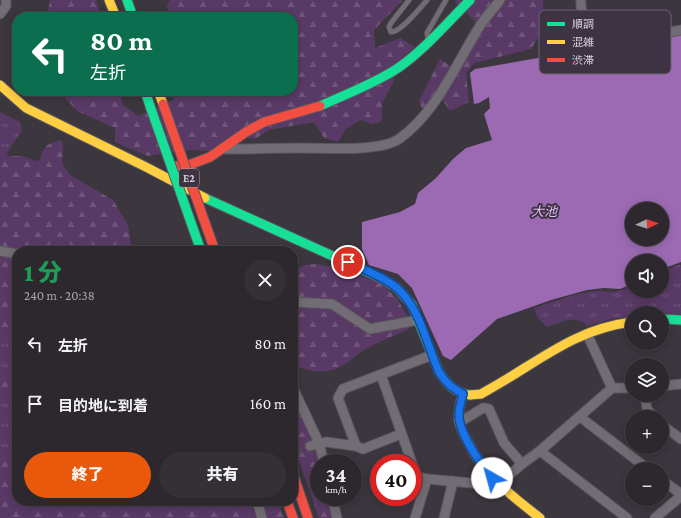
<!DOCTYPE html>
<html lang="ja">
<head>
<meta charset="utf-8">
<style>
  :root { --surface:#2d282e; --page:#353036; --text:#f1f3f6; --muted:#a7a6aa; --line:#48444a; --accent:#ea580c }
  body { margin:0; font-family:"Crimson Pro","Noto Sans JP",serif; background:var(--page); color:var(--text); height:100vh; display:flex; flex-direction:column; font-size:15px; white-space:nowrap }
  * { box-sizing:border-box; margin:0 }
  p { font-size:13px; color:var(--muted) }
  .icon { flex:none; width:22px; height:22px; fill:none; stroke:currentColor; stroke-width:2; stroke-linecap:round; stroke-linejoin:round }
  .map { position:relative; flex:1; overflow:hidden }
  .details { position:absolute; left:12px; top:246px; width:286px; height:260px; display:flex; flex-direction:column; background:var(--surface); border-radius:16px; box-shadow:0 2px 10px #0003,0 0 0 1px var(--line) }
  .details>* { flex:none }
  .guide { position:absolute; left:12px; top:12px; width:286px; height:84px; border-radius:16px; box-shadow:0 2px 10px #0003,0 0 0 1px var(--line); background:#0b6e4f; color:#fff; overflow:hidden }
  .needle { width:26px; rotate:86deg }
  .fabs { position:absolute; left:625px; top:202px; display:grid; gap:8px }
  .fabs a { display:grid; place-items:center; width:44px; height:44px; border-radius:50%; background:var(--surface); box-shadow:0 2px 10px #0003,0 0 0 1px var(--line); font-size:20px }
  .speed { position:absolute; left:310px; top:454px; display:flex; gap:8px; font-size:20px; font-weight:700; text-align:center }
  .speed>* { display:grid; place-content:center; width:52px; height:52px; border-radius:50%; background:var(--surface); box-shadow:0 2px 10px #0003,0 0 0 1px var(--line); line-height:1 }
  .speed small { font-size:10px; font-weight:400 }
  .speed .limit { border:6px solid #d22; background:#fff; color:#111 }
  .pin { position:absolute; display:grid; place-items:center; width:34px; height:34px; color:#fff; margin:-17px; border:2px solid #fff; border-radius:50%; box-shadow:0 1px 4px #0007 }
  .me { position:absolute; width:44px; margin:-22px; rotate:322deg; stroke-linejoin:round; filter:drop-shadow(0 0 3px #0008) }
  .turn { display:flex; align-items:center; gap:14px; height:84px; padding:0 12px; font-size:18px }
  .turn .icon { width:52px; height:52px; stroke-width:2.5 }
  .turn b { display:block; font-size:28px; line-height:34px }
  .round { display:grid; place-items:center; flex:none; width:42px; height:42px; border-radius:21px; background:var(--page) }
  .head { display:flex; align-items:center; justify-content:space-between; height:68px; padding:0 12px }
  h1 { font-size:24px; font-weight:800; line-height:30px; color:#1e9e55 }
  .action { display:flex; gap:8px; margin-top:auto; padding:8px 12px }
  .action a { flex:1; height:46px; border-radius:24px; background:var(--accent); color:#fff; font-size:16px; font-weight:800; line-height:46px; text-align:center }
  .action a+a { background:var(--page); color:var(--text) }
  ul { padding:0; list-style:none }
  li { display:flex; align-items:center; gap:12px; height:60px; padding:0 12px }
  li div { flex:1 }
  li b { display:block; font-size:15px }
  li em { font-style:normal }
  .map>svg:first-child { display:block }
  .grass { fill:url(#grass-tufts) }
  .forest { fill:url(#forest-firs) }
  .water { fill:#9c6ab3; fill-rule:evenodd }
  .lines { fill:none; stroke-linecap:round; stroke-linejoin:round }
  .street-tunnel { stroke:#534d56; stroke-width:9; stroke-dasharray:9 4.5; stroke-linecap:butt }
  .lane-casing { stroke:#5a555c; stroke-width:6 }
  .street-casing { stroke:#5a555c; stroke-width:11 }
  .fast-casing { stroke:#5a555c; stroke-width:11 }
  .slow-casing { stroke:#5a555c; stroke-width:11 }
  .jam-casing { stroke:#5a555c; stroke-width:11 }
  .lane { stroke:#726d74; stroke-width:4.5 }
  .street { stroke:#726d74; stroke-width:9 }
  .fast { stroke:#16e098; stroke-width:9 }
  .slow { stroke:#ffcf43; stroke-width:9 }
  .jam { stroke:#f24e42; stroke-width:9 }
  .fast-bridge-casing { stroke:#5a555c; stroke-width:11; stroke-linecap:butt }
  .jam-bridge-casing { stroke:#5a555c; stroke-width:11; stroke-linecap:butt }
  .fast-bridge { stroke:#16e098; stroke-width:9 }
  .jam-bridge { stroke:#f24e42; stroke-width:9 }
  .route-casing { stroke:#114b97; stroke-width:10 }
  .route { stroke:#1a73e8; stroke-width:7 }
  .labels { text-anchor:middle; stroke-width:4; stroke-linejoin:round; paint-order:stroke }
  .shield { fill:#3d3342; stroke:#aaa2ad; stroke-width:1 }
  .shield-label { font-size:11px; font-weight:bold; fill:#d8d1db }
  .water-label { font-size:13px; font-style:italic; fill:#e5bbf9; stroke:#3d3342 }
  .key { fill:#3d3342; stroke:#6c6270; stroke-width:1 }
  .key-label { font-size:11px; fill:#d8d1db }
</style>
</head>
<body>
<div class="map">
<svg width="681" height="518" viewBox="0 0 681 518">
  <defs>
    <pattern id="grass-tufts" width="24" height="20" patternUnits="userSpaceOnUse"><rect width="24" height="20" fill="#593a66"/><path d="M3 7l-1-3M5 7V3M7 7l1-3M15 17l-1-3M17 17v-4M19 17l1-3" fill="none" stroke="#70557b"/></pattern>
    <pattern id="forest-firs" width="22" height="20" patternUnits="userSpaceOnUse"><rect width="22" height="20" fill="#593a66"/><path d="M5 1l3.5 6h-7zM16 11l3.5 6h-7z" fill="#70557b"/></pattern>
  </defs>
  <rect width="100%" height="100%" fill="#3c363e"/>
  <g class="grass">
    <path d="M0,112L20,122L22,131L11,146L6,156L0,157Z"/>
    <path d="M678,265H681V314L632,313V317L614,318L588,326C573,314 562,322 547,327L537,317L534,308L577,294L598,291L614,292L632,287V291H662V272Z"/>
    <path d="M0,281L17,327V448L0,450Z"/>
  </g>
  <g class="forest">
    <path d="M50,0H96L101,17H47Z"/>
    <path d="M170,0H403L374,30L375,48L400,38L415,47L391,67L394,81L382,103V121L373,124L360,120L346,129L338,142L324,138L314,122L269,130L255,139L233,135L209,151L190,150L148,156L115,142V128L77,111L59,91H120L123,105L138,116L174,100L173,91H293V17H169L167,5Z"/>
    <path d="M456,0H543V30L531,49L474,63L466,73L469,102L450,111L437,92L423,111L419,101L440,59L452,67L477,24L461,7L455,3Z"/>
    <path d="M61,140L63,145L62,163L70,175L113,200L128,225L132,251H17V409L13,401L0,395V378L7,368L14,342L10,332L0,328V156H23L35,161L40,160C44,146 47,143 61,140Z"/>
    <path d="M315,264L335,267L380,283L397,298L410,321V326L407,330C393,336 378,342 364,350C357,354 351,360 344,365C328,375 310,372 293,365V272L304,265Z"/>
    <path d="M293,394L317,449L321,463H319V497H329L334,518H319L293,443Z"/>
    <path d="M17,410V501H250L256,518H0V446L8,447L13,441Z"/>
    <path d="M261,501H278L284,518H265Z"/>
  </g>
  <path class="water" d="M681,33V262L662,269V261H632V284L620,289L604,288L587,290L551,300L497,319L451,360L443,356L412,288L398,274L369,265L362,249V222L400,212L415,204L418,193L436,178L453,159L466,148L492,140L484,114L490,108L489,97L479,103L474,104L470,73L475,69ZM632,209H662V239H632Z"/>
  <g class="lines">
    <path class="street-tunnel" d="M293,452L310,446"/>
    <defs>
      <g id="lane">
        <path d="M409,0L391,23L389,27L391,32C401,32 420,8 427,0"/>
        <path d="M428,38L427,33L446,0"/>
      </g>
      <g id="street">
        <path d="M581,0C580,5 582,8 582,13C582,23 577,37 584,45L650,36L681,30"/>
        <path d="M0,14L6,6V0"/>
        <path d="M224,149C250,149 277,148 303,148C326,148 380,152 399,139C436,113 455,66 478,29C484,18 493,10 500,0"/>
        <path d="M0,251L17,254"/>
        <path d="M293,302L332,304L370,329L418,320"/>
        <path d="M587,334L612,388"/>
        <path d="M381,375L412,463"/>
        <path d="M662,386L681,384"/>
        <path d="M293,388L319,443L324,463"/>
        <path d="M645,395L647,409L654,417"/>
        <path d="M581,416L584,420L648,469"/>
        <path d="M460,422L483,408L489,409L504,443L522,464"/>
        <path d="M662,425L681,439"/>
        <path d="M401,434L363,449L356,446L338,398L343,389L432,355"/>
        <path d="M310,446L326,442L356,446"/>
        <path d="M541,450L544,454L627,518"/>
        <path d="M413,466L417,477L427,479L482,484L488,482L492,478"/>
        <path d="M662,480L677,491L680,497"/>
        <path d="M500,486L502,481L522,464L541,450L612,388H632"/>
        <path d="M332,497L337,518"/>
        <path d="M257,501L262,518"/>
        <path d="M415,518L427,479"/>
        <path d="M444,518L453,481"/>
        <path d="M655,518L681,496"/>
      </g>
      <g id="fast">
        <path d="M127,0L133,17"/>
        <path d="M145,91L151,109"/>
        <path d="M320,106C346,94 374,84 398,68C425,49 447,23 470,0"/>
        <path d="M205,198L381,278L397,288L412,305L439,372C447,384 455,393 470,395"/>
        <path d="M662,319L681,320"/>
      </g>
      <g id="slow">
        <path d="M109,0L116,17"/>
        <path d="M0,85L26,108L146,167L205,198"/>
        <path d="M158,91L163,104"/>
        <path d="M463,394C460,403 458,412 459,421C461,429 465,437 469,444C485,476 512,496 540,518"/>
        <path d="M470,395L481,394L488,390C537,363 574,329 632,322"/>
      </g>
      <g id="jam">
        <path d="M176,166L189,165L210,157L246,132L264,122L320,106"/>
        <path d="M293,474L308,518"/>
        <path d="M287,501L293,518"/>
      </g>
    </defs>
    <use href="#lane" class="lane-casing"/>
    <use href="#street" class="street-casing"/>
    <use href="#fast" class="fast-casing"/>
    <use href="#slow" class="slow-casing"/>
    <use href="#jam" class="jam-casing"/>
    <use href="#lane" class="lane"/>
    <use href="#street" class="street"/>
    <use href="#fast" class="fast"/>
    <use href="#slow" class="slow"/>
    <use href="#jam" class="jam"/>
    <defs>
      <path id="fast-bridge" d="M151,109L201,251"/>
      <path id="jam-bridge" d="M163,104L215,251"/>
    </defs>
    <use href="#fast-bridge" class="fast-bridge-casing"/>
    <use href="#jam-bridge" class="jam-bridge-casing"/>
    <use href="#fast-bridge" class="fast-bridge"/>
    <use href="#jam-bridge" class="jam-bridge"/>
  </g>
  <g class="lines">
    <defs>
      <path id="route" d="M348,262C364,270 383,276 397,288C420,308 427,345 439,372C446,383 452,388 463,394C461,401 458,410 459,418C461,436 481,464 492,478"/>
    </defs>
    <use href="#route" class="route-casing"/>
    <use href="#route" class="route"/>
  </g>
  <g class="labels">
    <rect class="shield" x="179" y="169" width="20" height="18" rx="3"/>
    <g class="shield-label">
      <text x="189" y="182">E2</text>
    </g>
    <g class="water-label">
      <text x="544" y="216">大池</text>
    </g>
  </g>
  <rect x="539" y="10" width="132" height="64" rx="6" class="key"/>
  <rect x="547" y="22" width="18" height="4" fill="#16e098"/>
  <rect x="547" y="40" width="18" height="4" fill="#ffcf43"/>
  <rect x="547" y="58" width="18" height="4" fill="#f24e42"/>
  <g class="key-label">
    <text x="572" y="28">順調</text>
    <text x="572" y="46">混雑</text>
    <text x="572" y="64">渋滞</text>
  </g>
</svg>
<div class="fabs">
<a><svg class="needle" viewBox="-14 -14 28 28"><path d="M0-13l5 13h-10z" fill="#e53935"/><path d="M0 13l5-13h-10z" fill="#a7a6aa"/></svg></a>
<a><svg class="icon" aria-label="sound" viewBox="0 0 24 24"><path d="M4 9h4l5-4v14l-5-4H4zM17 9q2 3 0 6"/></svg></a>
<a><svg class="icon" aria-label="search" viewBox="0 0 24 24"><circle cx="10" cy="10" r="6"/><path d="M15 15l6 6"/></svg></a>
<a><svg class="icon" aria-label="layers" viewBox="0 0 24 24"><path d="M12 4l9 5-9 5-9-5zM3 14l9 5 9-5"/></svg></a>
<a>+</a>
<a>−</a>
</div>
<div class="speed"><div>34<small>km/h</small></div><div class="limit">40</div></div>
<div class="pin" style="left:348px;top:262px;background:#d93025"><svg class="icon" aria-label="arrive" viewBox="0 0 24 24"><path d="M6 21V4h12l-3 4 3 4H6"/></svg></div>
<svg class="me" style="left:492px;top:478px" viewBox="-20 -20 40 40"><circle r="19" fill="#fff"/><path d="M0-13L10 11 0 6-10 11z" fill="#1a73e8"/></svg>
<div class="guide">
<div class="turn"><svg class="icon" aria-label="left" viewBox="0 0 24 24"><path d="M17 20v-9H6M10 6l-5 5 5 5"/></svg><div><b>80 m</b>左折</div></div>
</div>
<section class="details">
<div class="head"><div><h1>1 分</h1><p>240 m · 20:38</p></div><a class="round"><svg class="icon" aria-label="close" viewBox="0 0 24 24"><path d="M6 6l12 12M18 6L6 18"/></svg></a></div>
<ul>
<li><svg class="icon" aria-label="left" viewBox="0 0 24 24"><path d="M17 20v-9H6M10 6l-5 5 5 5"/></svg><div><b>左折</b></div><em>80 m</em></li>
<li><svg class="icon" aria-label="arrive" viewBox="0 0 24 24"><path d="M6 21V4h12l-3 4 3 4H6"/></svg><div><b>目的地に到着</b></div><em>160 m</em></li>
</ul>
<div class="action"><a>終了</a><a>共有</a></div>
</section>
</div>
</body>
</html>
